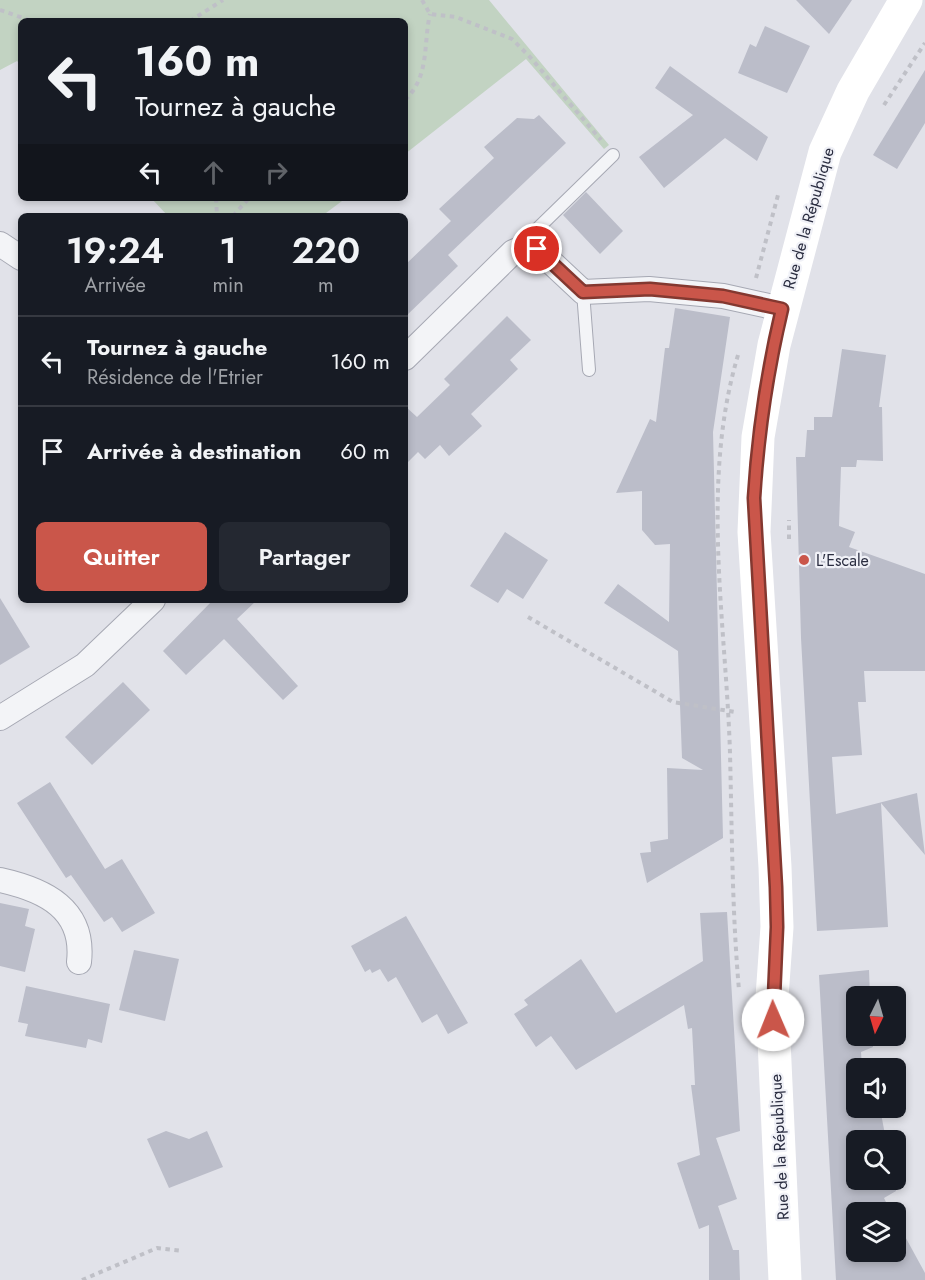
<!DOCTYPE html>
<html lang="fr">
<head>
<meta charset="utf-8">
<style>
  :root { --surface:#171b24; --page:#242831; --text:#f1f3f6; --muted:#9ea1a6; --line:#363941; --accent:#ca564a }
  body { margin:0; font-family:Jost,sans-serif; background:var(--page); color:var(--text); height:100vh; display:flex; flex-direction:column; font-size:22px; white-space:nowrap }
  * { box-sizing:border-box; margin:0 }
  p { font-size:20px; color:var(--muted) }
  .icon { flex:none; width:33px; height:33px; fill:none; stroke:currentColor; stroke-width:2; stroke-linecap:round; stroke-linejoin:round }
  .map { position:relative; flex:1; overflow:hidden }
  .details { position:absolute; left:18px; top:213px; width:390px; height:390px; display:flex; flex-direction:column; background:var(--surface); border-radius:9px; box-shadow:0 3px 9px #0003 }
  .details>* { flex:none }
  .hud { position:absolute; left:18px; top:18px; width:390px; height:183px; border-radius:9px; box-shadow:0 3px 9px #0003; background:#171b24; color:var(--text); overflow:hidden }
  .needle { width:39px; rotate:185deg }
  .controls { position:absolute; left:846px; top:986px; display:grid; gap:12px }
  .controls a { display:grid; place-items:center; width:60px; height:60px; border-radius:9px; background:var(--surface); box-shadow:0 3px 9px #0003; font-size:30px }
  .pin { position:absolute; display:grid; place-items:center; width:51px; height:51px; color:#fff; margin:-26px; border:3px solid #fff; border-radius:50%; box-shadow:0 2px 6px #0007 }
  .me { position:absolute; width:66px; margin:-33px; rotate:359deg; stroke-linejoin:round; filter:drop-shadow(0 0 4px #0008) }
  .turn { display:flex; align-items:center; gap:21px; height:126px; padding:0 18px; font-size:27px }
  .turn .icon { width:78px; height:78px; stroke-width:2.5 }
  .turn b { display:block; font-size:42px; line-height:51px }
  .lanes { display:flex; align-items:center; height:57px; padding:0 18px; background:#0003; justify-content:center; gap:30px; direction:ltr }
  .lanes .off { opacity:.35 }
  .eta { display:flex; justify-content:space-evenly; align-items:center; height:102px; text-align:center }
  .eta b { font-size:36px; font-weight:600; line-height:42px }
  .action { display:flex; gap:12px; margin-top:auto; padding:12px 18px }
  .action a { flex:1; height:69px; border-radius:9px; background:var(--accent); color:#fff; font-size:24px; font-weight:600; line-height:69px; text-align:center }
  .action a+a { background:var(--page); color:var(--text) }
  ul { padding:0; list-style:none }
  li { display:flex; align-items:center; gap:18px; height:90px; padding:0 18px; border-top:2px solid var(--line) }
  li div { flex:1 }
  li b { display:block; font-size:22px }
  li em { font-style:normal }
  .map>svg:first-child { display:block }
  .green { fill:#c2d3c2 }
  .building { fill:#bbbdc9 }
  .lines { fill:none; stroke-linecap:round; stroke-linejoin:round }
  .lane-casing { stroke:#a6a8b3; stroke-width:14 }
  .street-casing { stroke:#a6a8b3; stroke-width:26 }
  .path { stroke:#bfc0c7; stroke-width:4; stroke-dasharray:4.5 4.5; stroke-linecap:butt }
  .lane { stroke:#f3f4f7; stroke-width:12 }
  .street { stroke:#f3f4f7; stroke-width:24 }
  .secondary { stroke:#fff; stroke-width:33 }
  .route-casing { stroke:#833830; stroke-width:15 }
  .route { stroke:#ca564a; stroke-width:10 }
  .poi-dot { fill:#ca564a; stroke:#f0f1f7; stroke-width:2 }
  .labels { text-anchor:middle; stroke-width:4.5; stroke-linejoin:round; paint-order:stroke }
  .street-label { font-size:16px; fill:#2a2d40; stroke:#f0f1f7 }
  .poi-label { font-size:16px; fill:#2a2d40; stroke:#f0f1f7; text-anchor:start }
</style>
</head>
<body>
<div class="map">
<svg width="925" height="1280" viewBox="0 0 925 1280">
  <rect width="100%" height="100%" fill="#e1e2e9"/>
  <g class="green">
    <path d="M0,0H489L609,145L604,149L526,59L405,154V21H21V65L17,61L0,70Z"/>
    <path d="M151,198H346L322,216H168Z"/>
  </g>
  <g class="building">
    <path d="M796,0H852L829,34Z"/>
    <path d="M765,26L810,46L787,93L738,73L750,44L756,47Z"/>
    <path d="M670,66L768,137L757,161L725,138L664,188L639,157L693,115L655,88Z"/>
    <path d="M925,70V123L897,169L873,155Z"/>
    <path d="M539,115L566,143L448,255L458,266L405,317V265L451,221L439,209L494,158L484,147L517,118L534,119Z"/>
    <path d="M586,192L623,231L600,254L563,215Z"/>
    <path d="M675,308L730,317L713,432L723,838L647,883L640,853L651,852L650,842L668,839L667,768L703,770L682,758L678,651L604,603L618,584L669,622L670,544L655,545L642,530V491L616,493L650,419L656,422L665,348H669Z"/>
    <path d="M507,316L531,340L510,360L518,369L471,414L482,426L449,456L440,445L425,459L418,452L405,465V406L417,417L450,385L444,379Z"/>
    <path d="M842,349L886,355L879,407H882L883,461L857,460L856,467H841L839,526L855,532L849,547L925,574V671H864L866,702H858L862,755L832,757L836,814L917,793L925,855L881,803L888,927L817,931L801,638L796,457H805L807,430H814V417H832Z"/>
    <path d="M505,532L548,560L523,599L507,589L498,603L470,586Z"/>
    <path d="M0,598L30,647L0,665Z"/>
    <path d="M213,600H257L237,619L298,686L283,700L224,639L186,675L163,651Z"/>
    <path d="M123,682L150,710L92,765L65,737Z"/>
    <path d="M50,782L105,869L122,859L155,913L122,932L112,917L104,922L71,875L66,878L17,803Z"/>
    <path d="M0,903L29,909L25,926L35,929L25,972L0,966Z"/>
    <path d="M727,912L740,1131L716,1138L737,1199L718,1206L733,1250H739L740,1280H709V1225L699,1229L677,1163L700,1155L691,1085H695L692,1028L688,1029L684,1005L576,1070L551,1036L536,1047L514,1014L528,1005L524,1000L581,959L616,1013L703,961L700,913Z"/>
    <path d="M406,916L468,1023L448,1034L437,1014L422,1023L396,977L388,982L380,969L372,973L370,969L365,972L351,946Z"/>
    <path d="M134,950L179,959L165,1021L119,1010Z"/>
    <path d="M869,970L870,996H856V1035H872L873,1047L861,1052L862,1068H856V1107L880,1108L886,1140H856V1179H894L896,1191L884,1198L891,1212H856V1251H896V1220L925,1273V1280H836L819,975Z"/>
    <path d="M26,986L110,1004L102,1043L88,1039L86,1048L25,1036L28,1024L18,1022Z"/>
    <path d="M166,1131L189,1139L207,1131L223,1167L169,1188L147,1139Z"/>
  </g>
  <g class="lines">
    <defs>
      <g id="lane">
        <path d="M525,247L534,232L613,155"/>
        <path d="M583,292L589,370"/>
      </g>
      <g id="street">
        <path d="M0,244L21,258"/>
        <path d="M405,358L513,252L525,247L537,249L583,292L649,289L723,296L782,309"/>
        <path d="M0,718L85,665L153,600"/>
        <path d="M0,880C45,890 85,909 79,962"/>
      </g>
    </defs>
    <use href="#lane" class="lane-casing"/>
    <use href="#street" class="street-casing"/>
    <g class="path">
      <path d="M422,0L430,14L456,17L512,39L530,57L601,140"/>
      <path d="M0,10L32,21"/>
      <path d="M190,21L223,0"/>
      <path d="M405,100C430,76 423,45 430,14"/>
      <path d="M884,105L925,43"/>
      <path d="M216,198L217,216"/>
      <path d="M233,216L249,198"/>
      <path d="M756,278L778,195"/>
      <path d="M738,355C700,482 726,623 730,753C732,832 732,911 739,990"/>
      <path d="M789,539V520"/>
      <path d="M528,617L673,702L735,712"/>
      <path d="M82,1280L157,1248L183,1251"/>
    </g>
    <use href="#lane" class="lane"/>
    <use href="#street" class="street"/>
    <path class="secondary" d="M785,1280L772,997L777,927L775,867L754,532L758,437L774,345L825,152L853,91L906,0"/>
  </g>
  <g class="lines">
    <defs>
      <path id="route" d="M537,249L583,292L650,289L723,296L782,309C767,372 758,433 754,498L776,887L777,927L773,1020"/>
    </defs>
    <use href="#route" class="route-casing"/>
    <use href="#route" class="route"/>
  </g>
  <circle class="poi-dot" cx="804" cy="560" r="6"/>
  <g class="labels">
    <g class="street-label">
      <text transform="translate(808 218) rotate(-74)" y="6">Rue de la République</text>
      <text transform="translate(779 1147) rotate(-93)" y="6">Rue de la République</text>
    </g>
    <g class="poi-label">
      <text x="816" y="566">L'Escale</text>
    </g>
  </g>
</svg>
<div class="controls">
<a><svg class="needle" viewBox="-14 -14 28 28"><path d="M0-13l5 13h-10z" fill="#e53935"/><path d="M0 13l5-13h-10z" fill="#9ea1a6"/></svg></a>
<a><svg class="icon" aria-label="sound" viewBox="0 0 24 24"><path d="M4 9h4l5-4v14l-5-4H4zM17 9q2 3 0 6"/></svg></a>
<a><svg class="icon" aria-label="search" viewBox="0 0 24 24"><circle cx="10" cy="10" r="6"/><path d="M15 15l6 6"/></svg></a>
<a><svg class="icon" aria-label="layers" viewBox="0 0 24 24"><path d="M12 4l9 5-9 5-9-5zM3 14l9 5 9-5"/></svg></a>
</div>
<div class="pin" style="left:537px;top:249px;background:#d93025"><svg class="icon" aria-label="arrive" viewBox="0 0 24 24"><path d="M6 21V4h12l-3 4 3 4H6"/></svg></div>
<svg class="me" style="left:773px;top:1020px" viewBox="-20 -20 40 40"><circle r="19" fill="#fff"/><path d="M0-13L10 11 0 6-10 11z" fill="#ca564a"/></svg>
<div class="hud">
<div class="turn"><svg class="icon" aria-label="left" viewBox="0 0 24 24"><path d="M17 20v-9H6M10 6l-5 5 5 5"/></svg><div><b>160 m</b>Tournez à gauche</div></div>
<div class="lanes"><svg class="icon" aria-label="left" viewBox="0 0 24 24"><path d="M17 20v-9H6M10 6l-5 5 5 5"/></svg><svg class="icon off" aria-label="ahead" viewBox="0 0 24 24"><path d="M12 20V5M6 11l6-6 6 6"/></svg><svg class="icon off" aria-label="right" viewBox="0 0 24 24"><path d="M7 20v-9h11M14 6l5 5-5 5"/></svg></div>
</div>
<section class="details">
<div class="eta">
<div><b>19:24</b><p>Arrivée</p></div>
<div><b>1</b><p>min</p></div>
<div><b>220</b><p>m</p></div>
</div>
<ul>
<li><svg class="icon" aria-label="left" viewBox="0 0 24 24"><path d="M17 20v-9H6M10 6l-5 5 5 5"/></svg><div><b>Tournez à gauche</b><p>Résidence de l'Etrier</p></div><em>160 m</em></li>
<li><svg class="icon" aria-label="arrive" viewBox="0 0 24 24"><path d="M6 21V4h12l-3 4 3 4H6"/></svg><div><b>Arrivée à destination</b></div><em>60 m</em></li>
</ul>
<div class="action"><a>Quitter</a><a>Partager</a></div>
</section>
</div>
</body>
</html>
